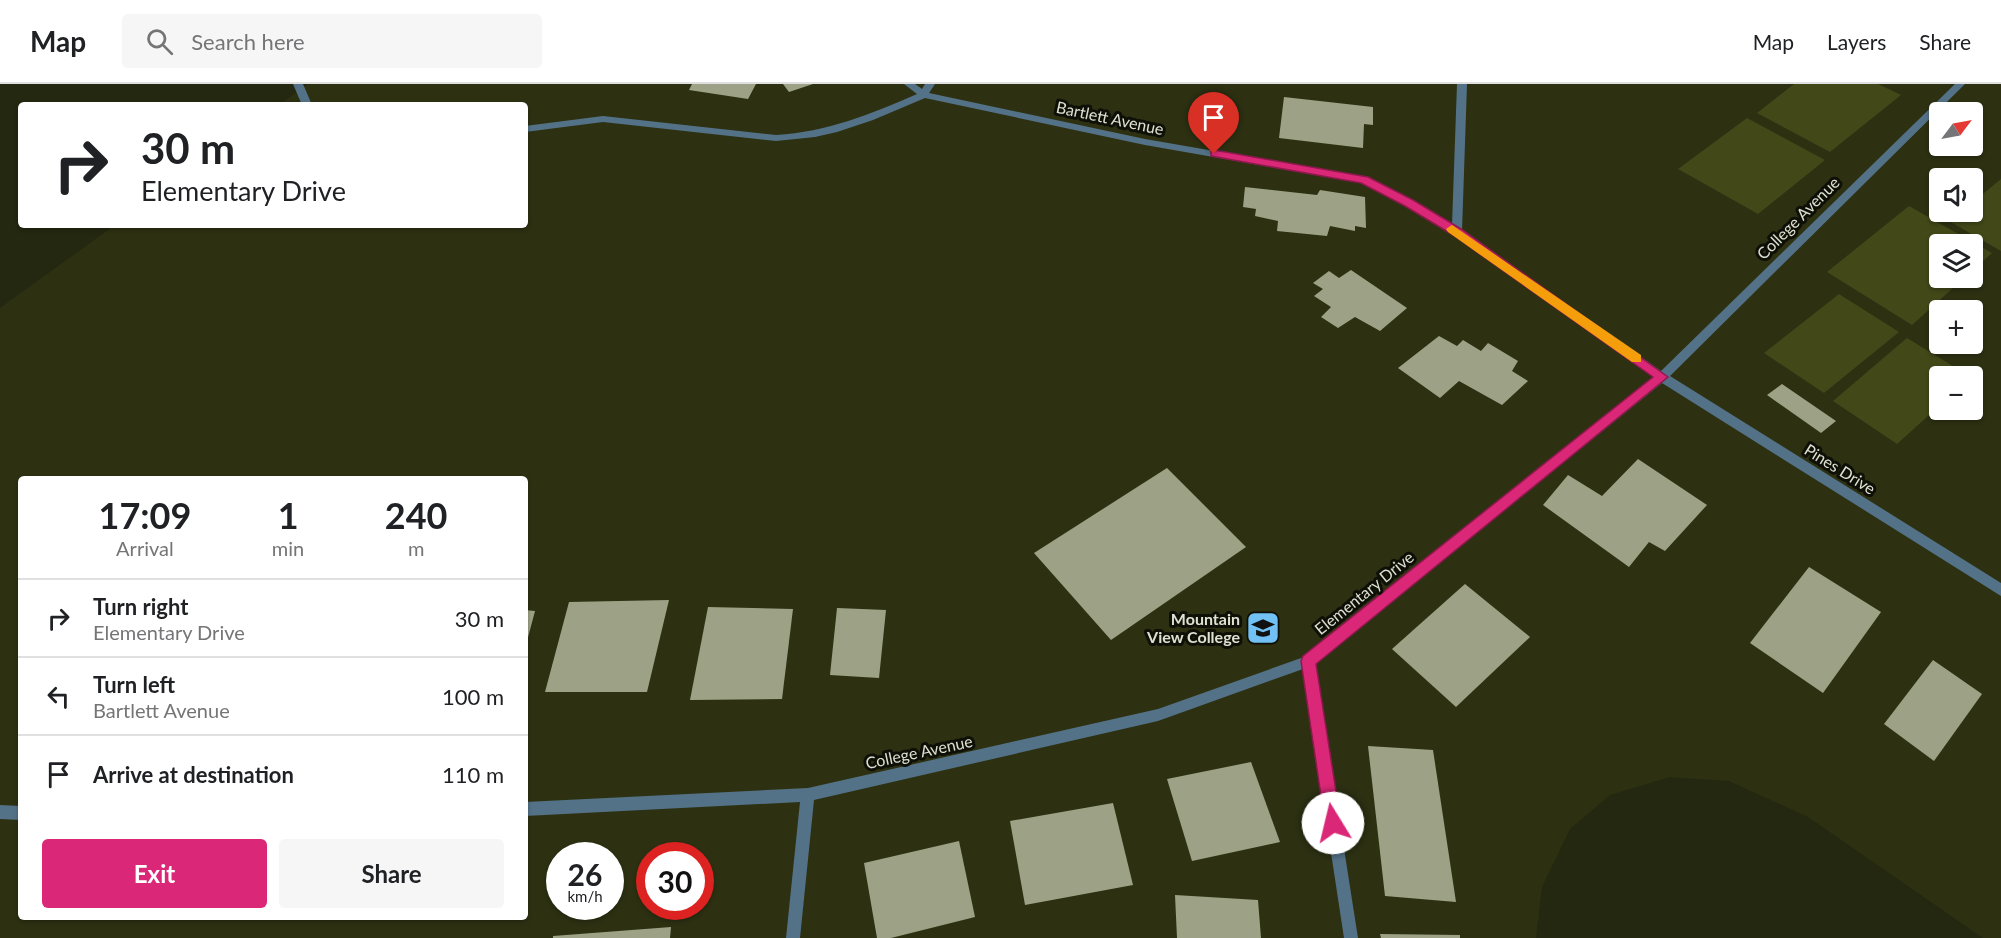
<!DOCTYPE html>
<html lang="en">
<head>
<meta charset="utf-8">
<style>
  :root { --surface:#fff; --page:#f6f6f6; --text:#202124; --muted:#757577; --line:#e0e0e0; --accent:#db2777 }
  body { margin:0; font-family:Lato,sans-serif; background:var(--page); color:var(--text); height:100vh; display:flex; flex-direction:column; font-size:22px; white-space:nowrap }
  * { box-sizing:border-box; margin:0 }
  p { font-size:20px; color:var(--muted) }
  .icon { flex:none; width:33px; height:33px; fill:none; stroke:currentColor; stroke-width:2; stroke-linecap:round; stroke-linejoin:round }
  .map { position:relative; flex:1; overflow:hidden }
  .panel { position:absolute; left:18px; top:392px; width:510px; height:444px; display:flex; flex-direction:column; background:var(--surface); border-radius:6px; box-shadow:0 2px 4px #0004 }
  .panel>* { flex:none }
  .banner { position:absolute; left:18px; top:18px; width:510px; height:126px; border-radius:6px; box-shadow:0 2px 4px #0004; background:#fff; color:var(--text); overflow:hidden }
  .needle { width:39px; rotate:58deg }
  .fabs { position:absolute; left:1929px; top:18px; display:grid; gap:12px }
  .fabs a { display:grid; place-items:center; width:54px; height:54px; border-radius:6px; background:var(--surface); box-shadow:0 2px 4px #0004; font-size:30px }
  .speed { position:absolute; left:546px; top:758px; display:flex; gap:12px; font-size:30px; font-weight:700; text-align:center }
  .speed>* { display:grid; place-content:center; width:78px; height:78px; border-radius:50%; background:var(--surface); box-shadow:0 2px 4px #0004; line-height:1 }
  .speed small { font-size:15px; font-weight:400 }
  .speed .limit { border:9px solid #d22; background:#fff; color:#111 }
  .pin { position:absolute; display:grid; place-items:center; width:51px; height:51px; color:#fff; margin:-62px -26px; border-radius:50% 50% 50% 0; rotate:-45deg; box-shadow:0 0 6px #0007 }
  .pin .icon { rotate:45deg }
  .me { position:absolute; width:66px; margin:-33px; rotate:351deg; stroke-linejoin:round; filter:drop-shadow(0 0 4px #0008) }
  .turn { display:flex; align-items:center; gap:21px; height:126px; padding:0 24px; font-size:27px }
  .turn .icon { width:78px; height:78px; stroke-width:2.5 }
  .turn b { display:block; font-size:42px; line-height:51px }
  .eta { display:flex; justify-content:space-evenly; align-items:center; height:102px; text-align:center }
  .eta b { font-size:36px; font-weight:700; line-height:42px }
  .action { display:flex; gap:12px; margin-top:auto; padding:12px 24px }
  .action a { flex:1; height:69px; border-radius:6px; background:var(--accent); color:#fff; font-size:24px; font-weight:700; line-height:69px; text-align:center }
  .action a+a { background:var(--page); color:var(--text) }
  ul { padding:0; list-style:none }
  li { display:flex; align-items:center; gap:18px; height:78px; padding:0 24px; border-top:2px solid var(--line) }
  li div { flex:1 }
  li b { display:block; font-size:22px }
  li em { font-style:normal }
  header { display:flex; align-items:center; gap:36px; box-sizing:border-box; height:84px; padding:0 30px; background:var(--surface); border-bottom:2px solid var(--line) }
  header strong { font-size:28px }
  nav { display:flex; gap:33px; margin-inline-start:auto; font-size:21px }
  .search { width:420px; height:54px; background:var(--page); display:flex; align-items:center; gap:15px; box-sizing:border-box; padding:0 21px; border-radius:6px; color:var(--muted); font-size:22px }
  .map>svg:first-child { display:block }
  .built { fill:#2d3112; fill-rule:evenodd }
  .green { fill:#424818 }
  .building { fill:#9da286 }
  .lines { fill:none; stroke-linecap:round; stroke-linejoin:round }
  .minor { fill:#547287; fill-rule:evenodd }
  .route { fill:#db2777; stroke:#8e194d; stroke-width:1.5 }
  .slow { fill:#f59e0b }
  .labels { text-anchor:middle; stroke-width:6; stroke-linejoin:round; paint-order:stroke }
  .street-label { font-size:16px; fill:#dee1d2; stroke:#0e0f06 }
  .poi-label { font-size:16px; font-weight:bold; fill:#dee1d2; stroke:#0e0f06; text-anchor:end }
</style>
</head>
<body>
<header>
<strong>Map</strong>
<div class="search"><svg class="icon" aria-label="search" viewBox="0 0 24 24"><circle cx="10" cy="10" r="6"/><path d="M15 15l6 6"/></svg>Search here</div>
<nav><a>Map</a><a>Layers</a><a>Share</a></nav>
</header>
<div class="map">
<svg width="2001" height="854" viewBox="0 0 2001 854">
  <rect width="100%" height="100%" fill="#242810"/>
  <path class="built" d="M308,0H2001V854H1983L1808,733L1729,697L1670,693L1610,711L1570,745L1542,803L1536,854H0V224L115,141H525V21H279ZM1940,28H1972V62H1940ZM1940,94H1972V128H1940ZM1940,160H1972V194H1940ZM1940,226H1972V260H1940ZM1940,292H1972V326H1940ZM21,394H525V832H21ZM560,771H610V822H560ZM650,771H700V822H650Z"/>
  <g class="green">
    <path d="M1794,0H1878L1901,11L1830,68L1757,29Z"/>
    <path d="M1747,34L1825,76L1758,130L1678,85Z"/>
    <path d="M2001,95V167L1949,137L1961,128H1972L1973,118Z"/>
    <path d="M1909,122L1992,169L1973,186L1972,160H1940V194H1964L1912,241L1827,188Z"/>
    <path d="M1839,210L1899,248L1824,309L1764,269Z"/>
    <path d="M1907,254L1969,292H1940L1939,322L1897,360L1833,317Z"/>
  </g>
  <g class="building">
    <path d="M692,0H756L748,15L689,6Z"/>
    <path d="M783,0H813L789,8Z"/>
    <path d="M1284,13L1373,23V41L1364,40L1363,64L1279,54Z"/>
    <path d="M1245,103L1317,111L1320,106L1365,113L1366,144L1355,142V147L1330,142L1327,152L1277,147L1278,137L1255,132L1256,125L1243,123Z"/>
    <path d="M1351,186L1407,224L1380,247L1355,233L1338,244L1321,233L1331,223L1314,212L1323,205L1313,199L1329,187L1339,194Z"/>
    <path d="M1439,252L1457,262L1463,256L1481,267L1488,259L1518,277L1512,287L1528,297L1502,321L1459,297L1440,314L1398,284Z"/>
    <path d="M1782,300L1836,337L1821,349L1767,311Z"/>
    <path d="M1638,375L1707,421L1665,467L1649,458L1629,483L1543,421L1568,391L1602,412Z"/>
    <path d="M1167,384L1246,463L1111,556L1034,469Z"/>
    <path d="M1809,483L1881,528L1823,609L1750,559Z"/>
    <path d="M1465,500L1530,553L1456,623L1392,565Z"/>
    <path d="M669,516L647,608H545L569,518Z"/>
    <path d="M708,523L793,525L782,615L690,616Z"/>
    <path d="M837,524L886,526L879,594L830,591Z"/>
    <path d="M525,526L535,527L526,561H525Z"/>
    <path d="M1933,576L1982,610L1934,677L1884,640Z"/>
    <path d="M1368,662L1433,666L1456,818L1385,812Z"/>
    <path d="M1251,678L1280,758L1192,777L1167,695Z"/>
    <path d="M1113,719L1133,801L1025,821L1010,737Z"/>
    <path d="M959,757L975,833L891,854H877L864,779Z"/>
    <path d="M1175,811L1258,816L1261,854H1177Z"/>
    <path d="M671,843L670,854H553V852Z"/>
    <path d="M1380,850L1460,851V854H1381Z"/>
  </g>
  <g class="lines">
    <g class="minor">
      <path d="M293,0H303L312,21H302Z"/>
      <path d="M904,0H915L922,5L925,0H935L929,9L1145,55L1364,93L1412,117L1452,141L1457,0H1467L1462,147L1661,287L1955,0H1965L1670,292L2001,499V512L1662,299L1315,579L1358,854H1344L1303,585L1158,637L814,716L800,854H786L800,718L525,732V718L808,704L1158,625L1304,573L1654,293L1453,150L1406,121L1362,99L1145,61L925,14L873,36L837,48L815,53L776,57L603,38L525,48V42L603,32L776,51C827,48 871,30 917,10Z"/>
      <path d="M0,721L21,722V736L0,735Z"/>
    </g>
  </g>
  <path class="route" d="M1214,66L1368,93L1413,116L1461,145L1668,293L1316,580L1341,739L1339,744L1333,747L1327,744L1325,739L1301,577L1303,572L1653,293L1453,151L1405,122L1361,99L1211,72V67Z"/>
  <path class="slow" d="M1452,141L1641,271V278H1632L1448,148L1446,145Z"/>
  <defs>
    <symbol id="university-square" viewBox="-11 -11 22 22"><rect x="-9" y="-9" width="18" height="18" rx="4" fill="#71c1f5" stroke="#0e0f06"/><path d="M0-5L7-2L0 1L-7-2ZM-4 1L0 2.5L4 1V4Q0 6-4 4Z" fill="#111"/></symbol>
  </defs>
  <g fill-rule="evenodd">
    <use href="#university-square" x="1244" y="525" width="38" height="38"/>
  </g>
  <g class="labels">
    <g class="street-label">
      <text transform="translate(1110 34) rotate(12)" y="6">Bartlett Avenue</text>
      <text transform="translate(1798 134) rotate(-45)" y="6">College Avenue</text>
      <text transform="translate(1840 385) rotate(32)" y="6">Pines Drive</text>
      <text transform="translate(1364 509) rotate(-39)" y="6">Elementary Drive</text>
      <text transform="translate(919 668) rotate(-12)" y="6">College Avenue</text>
    </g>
    <g class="poi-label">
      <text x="1240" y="541">Mountain<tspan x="1240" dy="18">View College</tspan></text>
    </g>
  </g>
</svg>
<div class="fabs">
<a><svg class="needle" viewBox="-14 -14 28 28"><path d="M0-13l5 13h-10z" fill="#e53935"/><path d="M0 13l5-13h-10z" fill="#757577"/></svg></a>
<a><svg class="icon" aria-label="sound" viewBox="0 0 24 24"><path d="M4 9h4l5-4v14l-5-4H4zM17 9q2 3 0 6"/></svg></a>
<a><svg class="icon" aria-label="layers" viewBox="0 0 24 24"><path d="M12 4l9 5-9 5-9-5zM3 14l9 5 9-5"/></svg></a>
<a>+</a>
<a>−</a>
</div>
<div class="speed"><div>26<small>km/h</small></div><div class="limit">30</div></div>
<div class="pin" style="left:1214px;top:70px;background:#d93025"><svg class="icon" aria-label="arrive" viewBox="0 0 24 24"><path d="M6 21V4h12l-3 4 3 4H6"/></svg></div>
<svg class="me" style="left:1333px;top:739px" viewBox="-20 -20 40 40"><circle r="19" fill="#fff"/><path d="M0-13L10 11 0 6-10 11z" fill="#db2777"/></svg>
<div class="banner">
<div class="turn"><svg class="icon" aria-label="right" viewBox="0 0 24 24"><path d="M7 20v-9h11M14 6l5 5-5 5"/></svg><div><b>30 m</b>Elementary Drive</div></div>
</div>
<section class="panel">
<div class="eta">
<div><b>17:09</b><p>Arrival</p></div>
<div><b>1</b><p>min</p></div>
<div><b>240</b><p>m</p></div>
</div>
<ul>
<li><svg class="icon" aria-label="right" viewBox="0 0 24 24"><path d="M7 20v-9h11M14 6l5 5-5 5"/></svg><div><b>Turn right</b><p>Elementary Drive</p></div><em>30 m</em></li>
<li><svg class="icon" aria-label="left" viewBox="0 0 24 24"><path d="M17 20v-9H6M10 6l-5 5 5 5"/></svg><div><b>Turn left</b><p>Bartlett Avenue</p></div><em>100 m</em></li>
<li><svg class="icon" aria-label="arrive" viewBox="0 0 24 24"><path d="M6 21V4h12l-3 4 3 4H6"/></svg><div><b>Arrive at destination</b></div><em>110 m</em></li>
</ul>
<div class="action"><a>Exit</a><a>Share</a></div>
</section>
</div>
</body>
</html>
